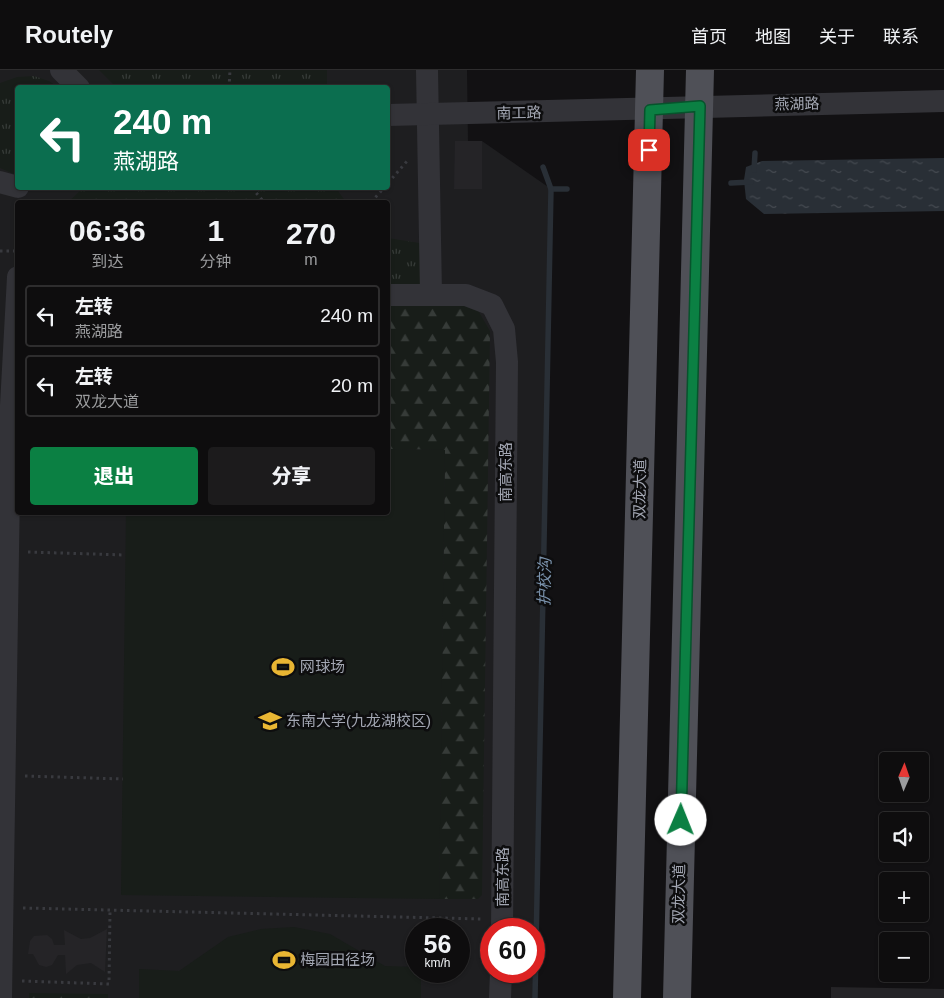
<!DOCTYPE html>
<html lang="zh">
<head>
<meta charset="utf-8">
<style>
  :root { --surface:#0e0d0e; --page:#1c1b1c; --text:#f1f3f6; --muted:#9b9c9e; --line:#2e2d2e; --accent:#0b8043 }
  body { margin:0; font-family:Helvetica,"Noto Sans SC",sans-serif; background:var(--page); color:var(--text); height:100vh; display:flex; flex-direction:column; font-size:19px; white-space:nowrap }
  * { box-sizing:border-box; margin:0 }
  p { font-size:16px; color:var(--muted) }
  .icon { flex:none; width:28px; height:28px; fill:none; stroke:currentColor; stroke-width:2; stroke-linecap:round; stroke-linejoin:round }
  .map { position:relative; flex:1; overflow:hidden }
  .panel { position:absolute; left:15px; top:130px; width:375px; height:315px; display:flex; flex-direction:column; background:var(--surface); border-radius:5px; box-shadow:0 1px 4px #0004,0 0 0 1px var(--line) }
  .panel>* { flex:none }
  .banner { position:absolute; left:15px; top:15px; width:375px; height:105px; border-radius:5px; box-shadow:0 1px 4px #0004,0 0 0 1px var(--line); background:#0b6e4f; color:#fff; overflow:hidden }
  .needle { width:32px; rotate:2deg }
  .controls { position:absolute; left:879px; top:682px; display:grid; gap:10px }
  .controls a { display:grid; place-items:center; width:50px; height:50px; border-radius:5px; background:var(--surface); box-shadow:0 1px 4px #0004,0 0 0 1px var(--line); font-size:25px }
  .speed { position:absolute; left:405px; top:848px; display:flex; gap:10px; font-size:25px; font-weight:700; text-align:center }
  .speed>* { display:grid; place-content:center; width:65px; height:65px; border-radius:50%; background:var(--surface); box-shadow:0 1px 4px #0004,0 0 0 1px var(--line); line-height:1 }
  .speed small { font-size:12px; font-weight:400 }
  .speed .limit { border:8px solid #d22; background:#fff; color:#111 }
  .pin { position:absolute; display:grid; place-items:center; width:42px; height:42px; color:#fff; margin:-21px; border-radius:10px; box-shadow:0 2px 8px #0006 }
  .me { position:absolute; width:55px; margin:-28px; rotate:1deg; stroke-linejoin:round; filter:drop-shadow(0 0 4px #0008) }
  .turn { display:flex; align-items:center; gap:18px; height:105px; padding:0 15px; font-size:22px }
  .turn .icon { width:65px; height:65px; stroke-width:2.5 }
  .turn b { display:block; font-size:35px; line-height:42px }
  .eta { display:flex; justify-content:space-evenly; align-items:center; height:85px; text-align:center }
  .eta b { font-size:30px; font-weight:800; line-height:35px }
  .action { display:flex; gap:10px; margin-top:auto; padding:10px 15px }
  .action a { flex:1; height:58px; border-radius:5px; background:var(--accent); color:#fff; font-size:20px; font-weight:800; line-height:58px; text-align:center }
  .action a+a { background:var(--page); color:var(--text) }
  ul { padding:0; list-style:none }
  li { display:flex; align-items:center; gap:15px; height:62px; margin:0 10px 8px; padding:0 5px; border:2px solid var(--line); border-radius:5px }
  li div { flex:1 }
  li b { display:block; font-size:19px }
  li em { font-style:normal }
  header { display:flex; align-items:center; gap:30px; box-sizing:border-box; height:70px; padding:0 25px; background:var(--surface); border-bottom:1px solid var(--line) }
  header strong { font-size:24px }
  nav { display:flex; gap:28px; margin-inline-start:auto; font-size:18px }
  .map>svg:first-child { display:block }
  .built { fill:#1e1e20; fill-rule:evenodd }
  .grass { fill:url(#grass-tufts) }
  .forest { fill:url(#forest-firs) }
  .pitch { fill:#181d19 }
  .water { fill:url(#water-ripples) }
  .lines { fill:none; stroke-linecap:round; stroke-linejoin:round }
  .stream { stroke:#292f36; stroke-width:5.5 }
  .building { fill:#252427 }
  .path { stroke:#393a3f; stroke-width:3; stroke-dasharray:2.5 4; stroke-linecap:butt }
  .minor { stroke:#333338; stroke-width:22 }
  .major { stroke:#4f5057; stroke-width:28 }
  .route-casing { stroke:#07532c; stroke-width:12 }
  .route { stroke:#0b8043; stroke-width:9 }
  .labels { text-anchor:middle; stroke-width:5; stroke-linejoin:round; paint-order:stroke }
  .street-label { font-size:15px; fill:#a3a7b3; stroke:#0d0d0e }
  .poi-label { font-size:15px; fill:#a3a7b3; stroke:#0d0d0e; text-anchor:start }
  .water-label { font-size:16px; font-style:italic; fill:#7b93ad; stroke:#0d0d0e }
</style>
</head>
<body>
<header>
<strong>Routely</strong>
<nav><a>首页</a><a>地图</a><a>关于</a><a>联系</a></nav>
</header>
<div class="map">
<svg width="944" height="928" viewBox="0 0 944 928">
  <defs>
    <pattern id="grass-tufts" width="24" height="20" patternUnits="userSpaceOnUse" patternTransform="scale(1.25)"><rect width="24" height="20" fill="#181d19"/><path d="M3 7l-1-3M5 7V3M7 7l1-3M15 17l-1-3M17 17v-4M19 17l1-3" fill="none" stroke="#363b38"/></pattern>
    <pattern id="forest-firs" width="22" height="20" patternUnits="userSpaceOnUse" patternTransform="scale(1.25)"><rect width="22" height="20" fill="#181d19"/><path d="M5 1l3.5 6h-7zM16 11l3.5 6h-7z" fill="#363b38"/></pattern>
    <pattern id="water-ripples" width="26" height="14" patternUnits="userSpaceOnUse" patternTransform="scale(1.25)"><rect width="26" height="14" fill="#292f36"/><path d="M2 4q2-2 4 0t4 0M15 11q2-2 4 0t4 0" fill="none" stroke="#454a51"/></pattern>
  </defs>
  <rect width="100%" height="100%" fill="#121113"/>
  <path class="built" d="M0,0H467L468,71H482L551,119L535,928H0ZM18,18H388V118H18ZM18,132H388V442H18ZM416,859H459V901H416ZM491,859H534V901H491Z"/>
  <g class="grass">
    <path d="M99,0H327V17H116Z"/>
    <path d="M34,6L49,11L58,17L18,18V105H16L0,98V13L17,7Z"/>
    <path d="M83,118H336L346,132H68Z"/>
    <path d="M388,168L426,174L422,215L388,220Z"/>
  </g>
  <g class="forest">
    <path d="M388,235H475L490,261L482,825L478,829H439L445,380L388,379Z"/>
    <path d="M29,923L108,924V928H29Z"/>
  </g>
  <g class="pitch">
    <path d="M388,379L445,380L439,829L121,825L126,443L388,442Z"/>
    <path d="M294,857L330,864L385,896L416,897V901H421V928H139V899L179,901L228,867L261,859Z"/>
  </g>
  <path class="water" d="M944,88V141L764,144L746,129L744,110L746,97L762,91Z"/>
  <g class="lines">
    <g class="stream">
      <path d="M754,100L755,83"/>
      <path d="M731,113L751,112"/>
      <path d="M551,119H567"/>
      <path d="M535,928L551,119L543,97"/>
    </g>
  </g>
  <g class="building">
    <path d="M455,71H482V119H454Z"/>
    <path d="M107,859L105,902L91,893L77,895L66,904L65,885H58L52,895L46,897L39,895L33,884H28L30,871L34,866L47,865L52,869L54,875H65L64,860L81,869L90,868Z"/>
    <path d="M831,917L944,919V928H831Z"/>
  </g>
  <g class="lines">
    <g class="path">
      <path d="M229,18L230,0"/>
      <path d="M388,113L408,90"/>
      <path d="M252,118L264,132"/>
      <path d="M371,132L384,118"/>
      <path d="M0,181H18"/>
      <path d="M28,482L125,485"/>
      <path d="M25,706L123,709"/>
      <path d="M23,838L482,849"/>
      <path d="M22,911L109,914L110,840"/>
    </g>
    <g class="minor">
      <path d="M61,0L79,18"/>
      <path d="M427,0L431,224"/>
      <path d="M388,45L944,31"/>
      <path d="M0,112L18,117"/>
      <path d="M388,225H466L492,235L504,259L507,292L502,859"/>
      <path d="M1,928L10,354L18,207"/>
      <path d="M500,928L501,901"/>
    </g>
    <g class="major">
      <path d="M627,928L650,0"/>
      <path d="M677,928L700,0"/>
    </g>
  </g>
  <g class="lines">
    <defs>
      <path id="route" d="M649,80L650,40L700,36L681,750"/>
    </defs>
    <use href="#route" class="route-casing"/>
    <use href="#route" class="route"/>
  </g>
  <defs>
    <symbol id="stadium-bare" viewBox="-9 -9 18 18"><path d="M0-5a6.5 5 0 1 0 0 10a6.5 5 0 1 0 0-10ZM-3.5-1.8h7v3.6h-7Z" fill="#e9b633" stroke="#0d0d0e" stroke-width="2.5" paint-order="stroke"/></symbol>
    <symbol id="university-bare" viewBox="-9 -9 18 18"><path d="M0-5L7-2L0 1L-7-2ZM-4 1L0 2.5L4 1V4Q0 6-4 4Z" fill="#e9b633" stroke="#0d0d0e" stroke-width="2.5" paint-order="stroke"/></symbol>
  </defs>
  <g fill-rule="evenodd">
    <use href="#stadium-bare" x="267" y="581" width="32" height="32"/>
    <use href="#university-bare" x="254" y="635" width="32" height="32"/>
    <use href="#stadium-bare" x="268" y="874" width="32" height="32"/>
  </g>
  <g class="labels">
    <g class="street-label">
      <text transform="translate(797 34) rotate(-1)" y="5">燕湖路</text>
      <text transform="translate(519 43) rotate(-1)" y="5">南工路</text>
      <text transform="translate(506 402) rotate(-90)" y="5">南高东路</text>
      <text transform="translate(640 419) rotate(-89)" y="5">双龙大道</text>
      <text transform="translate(503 807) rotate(-90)" y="5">南高东路</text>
      <text transform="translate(679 824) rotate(-89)" y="5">双龙大道</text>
    </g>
    <g class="poi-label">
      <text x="300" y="602">网球场</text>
      <text x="286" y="656">东南大学(九龙湖校区)</text>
      <text x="300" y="895">梅园田径场</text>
    </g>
    <g class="water-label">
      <text transform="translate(544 512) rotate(-89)" y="6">护校沟</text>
    </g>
  </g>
</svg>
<div class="controls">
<a><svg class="needle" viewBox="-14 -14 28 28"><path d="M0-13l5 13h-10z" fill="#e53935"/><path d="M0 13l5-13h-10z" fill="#9b9c9e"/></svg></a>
<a><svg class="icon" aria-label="sound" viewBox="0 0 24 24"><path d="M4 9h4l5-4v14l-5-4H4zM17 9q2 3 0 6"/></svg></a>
<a>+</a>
<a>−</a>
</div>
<div class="speed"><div>56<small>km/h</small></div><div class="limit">60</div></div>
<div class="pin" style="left:649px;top:80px;background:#d93025"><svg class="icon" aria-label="arrive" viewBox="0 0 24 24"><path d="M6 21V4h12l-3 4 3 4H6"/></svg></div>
<svg class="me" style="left:681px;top:750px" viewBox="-20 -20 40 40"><circle r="19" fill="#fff"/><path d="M0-13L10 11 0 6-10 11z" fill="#0b8043"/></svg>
<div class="banner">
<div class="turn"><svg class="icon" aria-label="left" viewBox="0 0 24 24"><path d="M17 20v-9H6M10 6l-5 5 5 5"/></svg><div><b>240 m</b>燕湖路</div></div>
</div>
<section class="panel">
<div class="eta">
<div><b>06:36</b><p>到达</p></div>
<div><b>1</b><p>分钟</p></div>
<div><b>270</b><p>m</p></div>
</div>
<ul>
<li><svg class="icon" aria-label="left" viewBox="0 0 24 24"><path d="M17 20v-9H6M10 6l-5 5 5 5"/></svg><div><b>左转</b><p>燕湖路</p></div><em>240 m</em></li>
<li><svg class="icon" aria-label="left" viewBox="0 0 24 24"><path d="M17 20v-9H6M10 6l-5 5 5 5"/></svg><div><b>左转</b><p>双龙大道</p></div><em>20 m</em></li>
</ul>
<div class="action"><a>退出</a><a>分享</a></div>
</section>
</div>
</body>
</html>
